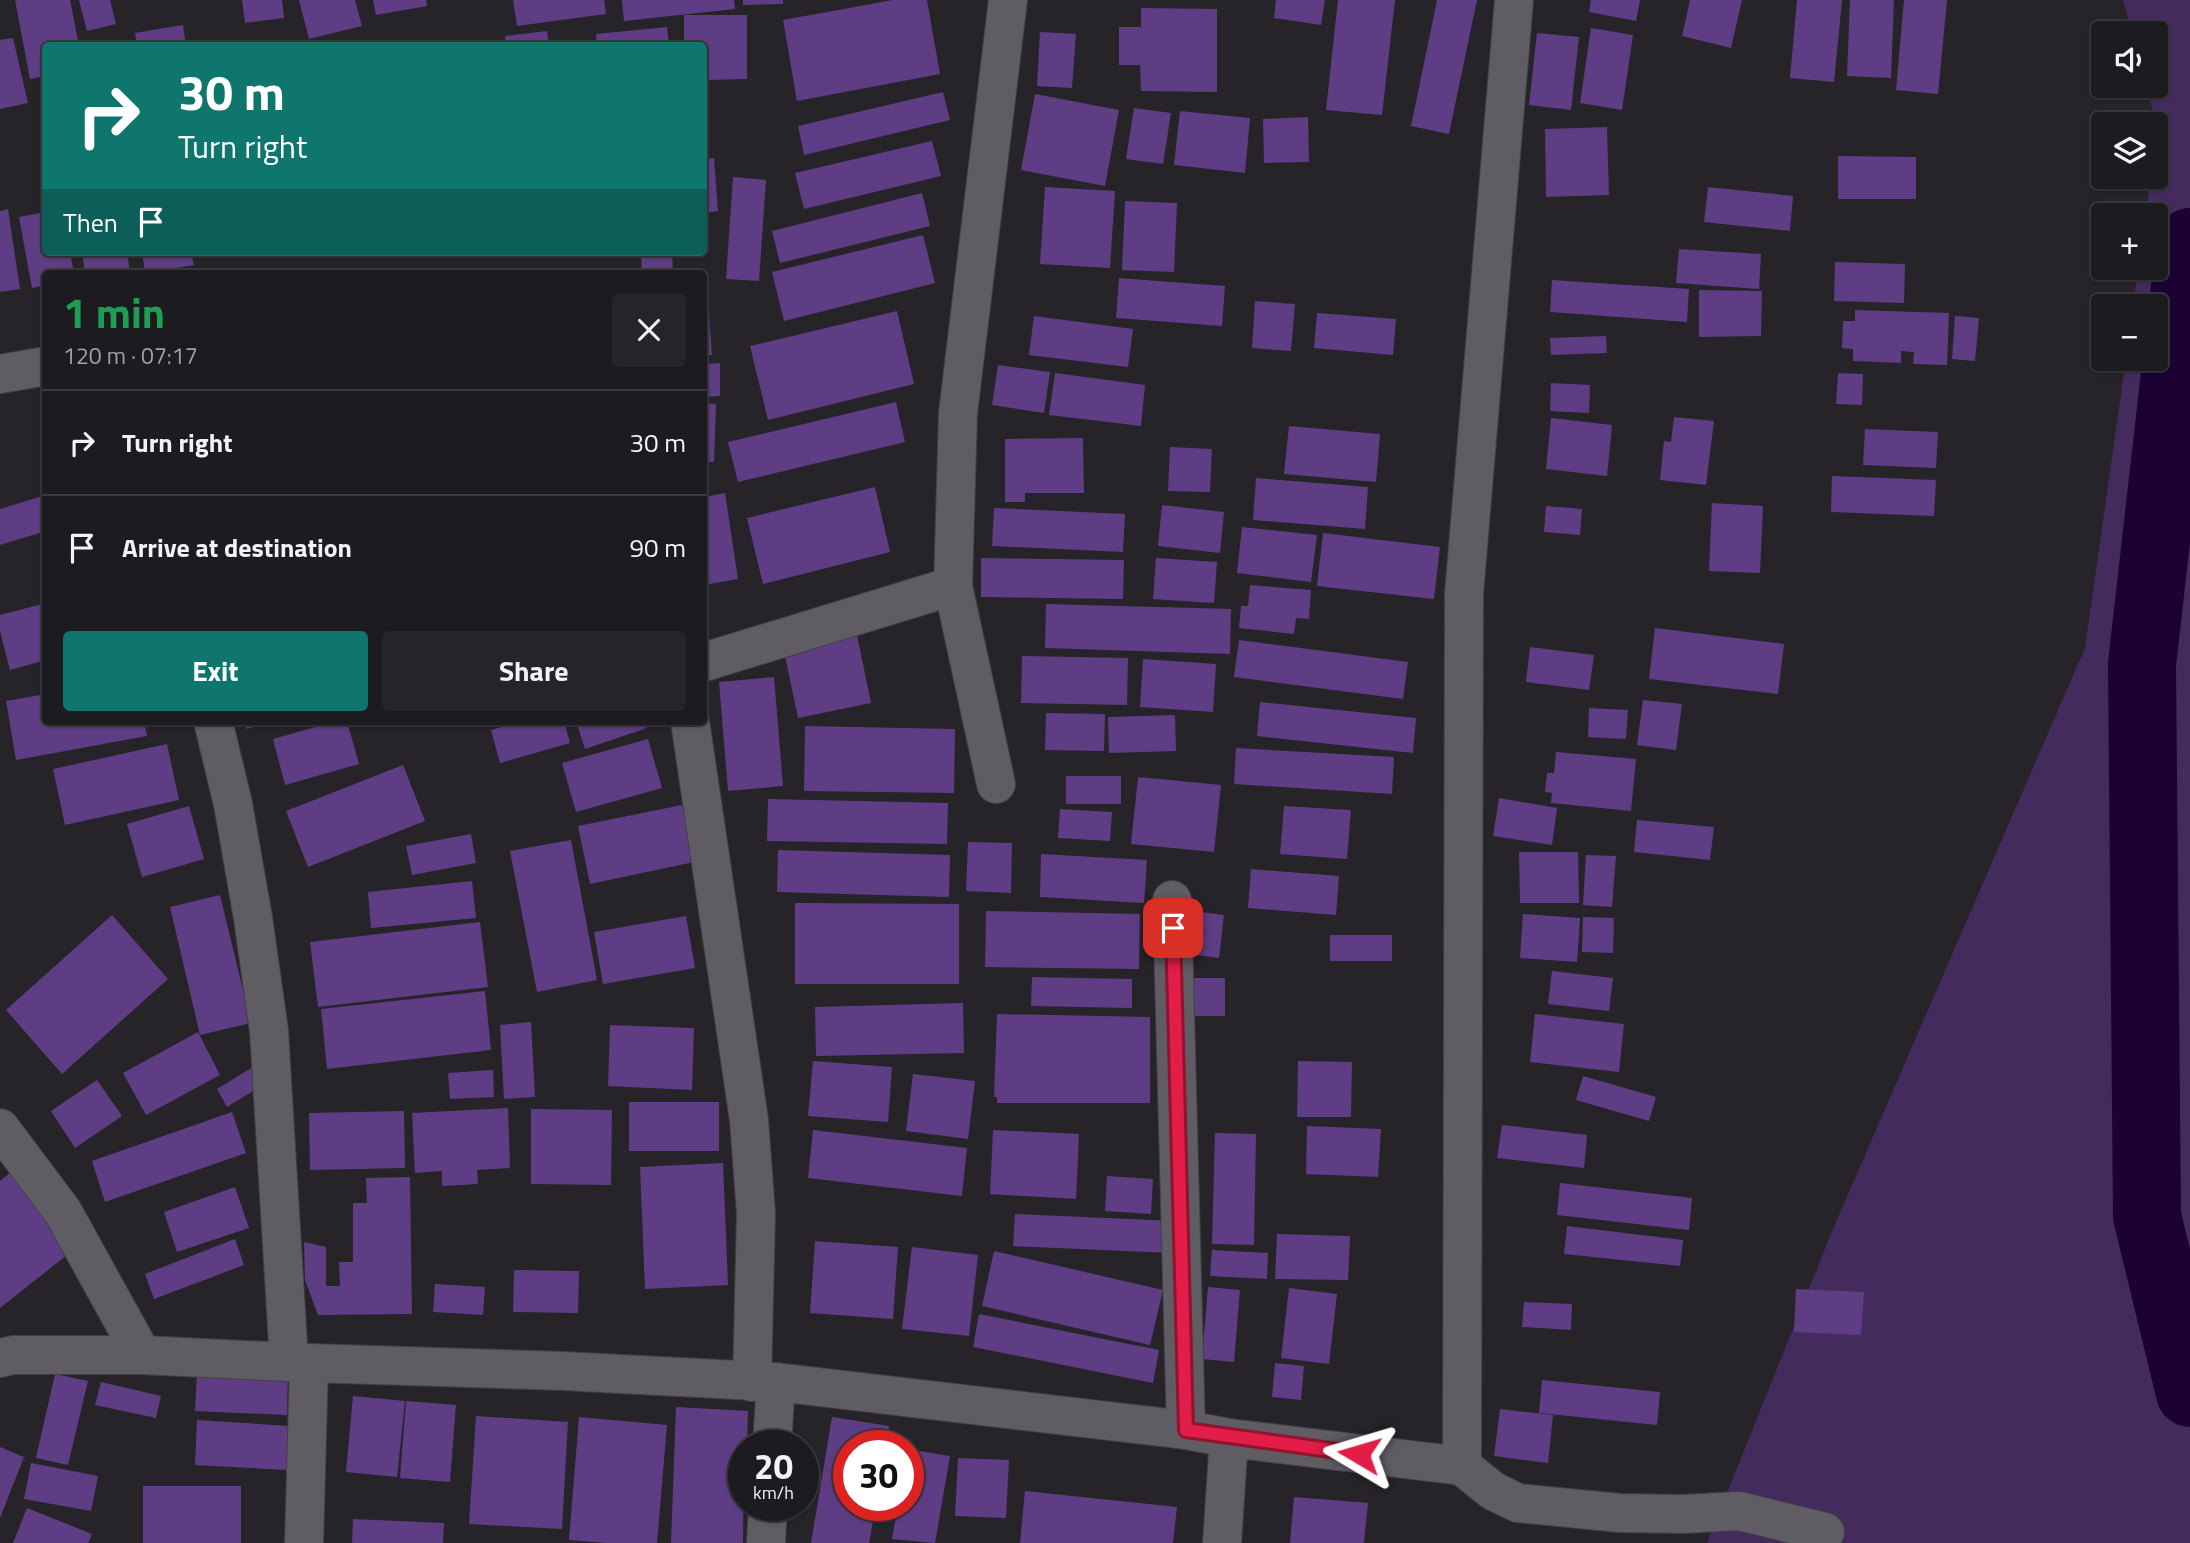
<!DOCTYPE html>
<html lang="en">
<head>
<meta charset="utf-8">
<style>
  :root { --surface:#1c1b1f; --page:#252428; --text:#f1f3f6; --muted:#a0a1a4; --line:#3a393d; --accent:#0f766e }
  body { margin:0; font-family:"Titillium Web",sans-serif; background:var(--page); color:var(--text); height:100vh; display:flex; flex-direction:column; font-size:26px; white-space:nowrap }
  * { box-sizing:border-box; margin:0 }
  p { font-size:23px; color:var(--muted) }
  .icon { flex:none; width:38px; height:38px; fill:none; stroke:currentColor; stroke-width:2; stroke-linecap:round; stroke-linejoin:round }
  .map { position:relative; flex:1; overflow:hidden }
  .details { position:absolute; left:42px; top:270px; width:665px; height:455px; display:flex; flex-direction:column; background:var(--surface); border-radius:7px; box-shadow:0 2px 5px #0004,0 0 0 2px var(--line) }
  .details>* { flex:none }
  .guide { position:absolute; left:42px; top:42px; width:665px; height:214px; border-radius:7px; box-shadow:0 2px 5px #0004,0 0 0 2px var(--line); background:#0f766e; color:#fff; overflow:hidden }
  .fabs { position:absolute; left:2091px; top:21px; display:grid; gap:14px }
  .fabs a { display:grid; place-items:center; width:77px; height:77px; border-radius:7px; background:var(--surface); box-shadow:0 2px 5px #0004,0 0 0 2px var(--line); font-size:35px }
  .speed { position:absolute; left:728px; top:1430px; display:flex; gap:14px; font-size:35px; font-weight:700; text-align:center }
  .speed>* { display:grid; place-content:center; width:91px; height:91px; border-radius:50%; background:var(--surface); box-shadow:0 2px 5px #0004,0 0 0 2px var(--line); line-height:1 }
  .speed small { font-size:18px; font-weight:400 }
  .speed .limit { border:10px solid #d22; background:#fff; color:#111 }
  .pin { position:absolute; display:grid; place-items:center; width:60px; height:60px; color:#fff; margin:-30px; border-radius:14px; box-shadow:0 4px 10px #0006 }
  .me { position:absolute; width:77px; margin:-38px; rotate:277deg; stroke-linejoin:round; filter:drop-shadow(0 0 5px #0008) }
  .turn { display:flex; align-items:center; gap:24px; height:147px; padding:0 21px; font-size:32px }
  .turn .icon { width:91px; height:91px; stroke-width:2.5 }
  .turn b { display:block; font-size:49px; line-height:60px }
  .then { display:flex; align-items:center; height:66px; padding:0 21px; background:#0003; gap:14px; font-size:26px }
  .round { display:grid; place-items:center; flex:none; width:74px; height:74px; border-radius:7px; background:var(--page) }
  .overview { display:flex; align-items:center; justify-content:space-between; height:119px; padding:0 21px }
  h1 { font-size:42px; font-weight:700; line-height:52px; color:#1e9e55 }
  .action { display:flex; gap:14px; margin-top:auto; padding:14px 21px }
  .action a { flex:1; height:80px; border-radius:7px; background:var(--accent); color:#fff; font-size:28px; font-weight:700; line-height:80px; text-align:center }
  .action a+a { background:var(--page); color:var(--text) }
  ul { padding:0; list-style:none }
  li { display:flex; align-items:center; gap:21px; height:105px; padding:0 21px; border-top:2px solid var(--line) }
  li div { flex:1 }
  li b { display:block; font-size:26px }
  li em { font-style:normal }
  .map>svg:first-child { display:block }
  .green { fill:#432c5d }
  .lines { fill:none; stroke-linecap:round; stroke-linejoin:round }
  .river { stroke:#1c0134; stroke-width:68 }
  .building { fill:#5f3d85 }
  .street-casing { stroke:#424045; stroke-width:40 }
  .street { stroke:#5f5d63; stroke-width:38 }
  .route-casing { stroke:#92132f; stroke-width:18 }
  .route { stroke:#e11d48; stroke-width:12 }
</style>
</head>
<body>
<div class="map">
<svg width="2190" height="1543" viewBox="0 0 2190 1543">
  <rect width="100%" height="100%" fill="#262429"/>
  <path class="green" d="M2123,0H2190V1543H1707L1833,1229L2085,648L2126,359H2156V306H2133L2138,268H2156V215H2146L2151,177H2156L2158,130L2146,86H2156V33H2132Z"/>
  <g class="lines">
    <path class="river" d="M2190,242L2142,664L2147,1216L2190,1393"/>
  </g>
  <g class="building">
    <path d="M15,0H70L79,46H46V76L30,79Z"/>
    <path d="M79,0H110L116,24L87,31Z"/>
    <path d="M242,0H282L284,18L245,23Z"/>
    <path d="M299,0H355L362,26L309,39Z"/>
    <path d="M373,0H426L427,6L376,15Z"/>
    <path d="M513,0H604L606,14L517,26Z"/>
    <path d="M622,0H734L735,9L624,21Z"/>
    <path d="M743,0H783V4L743,5Z"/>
    <path d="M893,0H927L940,74L797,101L783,20Z"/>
    <path d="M1276,0H1325L1321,25L1274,18Z"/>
    <path d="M1338,0H1395L1382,115L1326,110Z"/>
    <path d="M1437,0H1477L1449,134L1411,126Z"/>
    <path d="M1591,0H1640L1636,21L1589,12Z"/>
    <path d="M1690,0H1742L1731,48L1682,36Z"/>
    <path d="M1797,0H1842L1834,82L1790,78Z"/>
    <path d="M1850,0H1894L1891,78L1847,76Z"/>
    <path d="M1904,0H1947L1938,94L1896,90Z"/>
    <path d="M1141,8L1217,9V92L1141,91L1140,65H1119V27H1141Z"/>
    <path d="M684,15H747V79L704,80V46H684Z"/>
    <path d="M183,25L186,46H137L135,33Z"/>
    <path d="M667,27L669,46H597L596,34Z"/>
    <path d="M1591,28L1633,35L1622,110L1580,103Z"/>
    <path d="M547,31L549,46H506L505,36Z"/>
    <path d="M1040,32L1076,34L1072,88L1037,86Z"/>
    <path d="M1537,33L1579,37L1571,110L1529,105Z"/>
    <path d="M13,38L28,103L0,109V40Z"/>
    <path d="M943,92L950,120L804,155L798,126Z"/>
    <path d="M1035,94L1119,110L1105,186L1021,170Z"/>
    <path d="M1134,108L1171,113L1163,164L1126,159Z"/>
    <path d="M1180,111L1250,118L1245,173L1174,165Z"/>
    <path d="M1308,117L1309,162L1264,163L1263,119Z"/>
    <path d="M1607,127L1609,195L1546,197L1545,129Z"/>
    <path d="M932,141L941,176L804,209L795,173Z"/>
    <path d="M1838,156L1916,157V199H1838Z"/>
    <path d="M714,158L718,211L704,213V159Z"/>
    <path d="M733,177L766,180L759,281L726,279Z"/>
    <path d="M1045,187L1115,191L1110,268L1040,264Z"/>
    <path d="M1708,187L1793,196L1790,231L1704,222Z"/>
    <path d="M922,193L930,226L780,263L772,231Z"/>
    <path d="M1125,201L1177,203L1174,272L1122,270Z"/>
    <path d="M8,209L20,289L0,292V211Z"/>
    <path d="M46,212V252H70L74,273H46V285L32,288L19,217Z"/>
    <path d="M923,235L935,283L784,321L772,272Z"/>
    <path d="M1679,249L1761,254L1759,289L1676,283Z"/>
    <path d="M82,252H127L130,273H85Z"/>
    <path d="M142,252H191L194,265L145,273Z"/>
    <path d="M641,252H672L673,273H642Z"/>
    <path d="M1835,262L1905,264L1904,303L1834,301Z"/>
    <path d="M1119,278L1225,286L1222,326L1116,318Z"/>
    <path d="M1552,280L1689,289L1687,322L1550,312Z"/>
    <path d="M1699,290L1762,291L1761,336L1699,337Z"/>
    <path d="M708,300L712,355L704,356V301Z"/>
    <path d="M1255,301L1295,304L1291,351L1252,348Z"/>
    <path d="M1855,310L1949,313L1947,365L1913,364L1914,352L1901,351V363L1853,361V349L1842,348L1843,321H1855Z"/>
    <path d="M897,311L914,384L768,420L750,346Z"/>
    <path d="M1317,313L1396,319L1393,355L1314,348Z"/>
    <path d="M1034,316L1133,329L1128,367L1029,355Z"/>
    <path d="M1955,316L1979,318L1975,361L1952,359Z"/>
    <path d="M1606,336L1607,353L1551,355L1550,338Z"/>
    <path d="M720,363V396L704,397V364Z"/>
    <path d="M998,365L1050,372L1044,413L992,405Z"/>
    <path d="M1055,373L1145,385L1141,426L1049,415Z"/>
    <path d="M1838,373L1863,374L1862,405L1836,404Z"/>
    <path d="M1551,383L1590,385L1589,413L1550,411Z"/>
    <path d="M896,402L905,442L738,482L728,442Z"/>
    <path d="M704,403L716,404L714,462H704Z"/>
    <path d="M1674,417L1714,421L1706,485L1660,480L1664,441L1671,442Z"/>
    <path d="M1551,418L1612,425L1607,476L1546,469Z"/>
    <path d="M1289,426L1380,434L1376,482L1284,474Z"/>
    <path d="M1865,429L1938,432L1936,468L1863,465Z"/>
    <path d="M1083,438L1084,493H1025V502H1005V439Z"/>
    <path d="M1170,447L1212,449L1210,492L1168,491Z"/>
    <path d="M1832,476L1936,480L1934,516L1831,512Z"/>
    <path d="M1256,478L1368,487L1365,529L1253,520Z"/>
    <path d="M875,487L890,552L763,584L747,518Z"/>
    <path d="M725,493L738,579L704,585V497Z"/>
    <path d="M46,495V531L0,545V509Z"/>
    <path d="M1712,503L1763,506L1760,573L1709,571Z"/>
    <path d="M1162,505L1224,512L1220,553L1158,546Z"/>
    <path d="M1546,506L1582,509L1580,535L1544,532Z"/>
    <path d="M994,508L1125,514L1123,552L992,546Z"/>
    <path d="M1242,527L1317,535L1311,582L1237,573Z"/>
    <path d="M1323,533L1440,547L1434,599L1317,586Z"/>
    <path d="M981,558L1124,560L1123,599L981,597Z"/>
    <path d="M1156,558L1217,562L1214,603L1153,599Z"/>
    <path d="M1250,585L1311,590L1309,619L1296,618L1294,634L1239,628L1241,606H1248Z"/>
    <path d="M46,603V660L10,670L0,631V615Z"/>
    <path d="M1046,604L1231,609L1230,654L1045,648Z"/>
    <path d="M1655,628L1784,644L1778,694L1649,679Z"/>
    <path d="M857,635L871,703L798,718L784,651Z"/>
    <path d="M1239,640L1408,662L1403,699L1234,677Z"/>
    <path d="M1530,647L1594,655L1589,690L1526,682Z"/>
    <path d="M1022,656L1128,658L1127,705L1021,703Z"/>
    <path d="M1143,659L1216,664L1213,712L1140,707Z"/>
    <path d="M774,677L783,786L728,791L719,682Z"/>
    <path d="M46,694V721H144L147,736L16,760L6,701Z"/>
    <path d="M1643,700L1682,704L1676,750L1637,745Z"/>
    <path d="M1260,702L1416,718L1413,753L1257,736Z"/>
    <path d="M1589,708L1628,710L1626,739L1588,737Z"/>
    <path d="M1046,713L1105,714L1104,751L1045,750Z"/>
    <path d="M1175,715L1176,751L1109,753L1108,717Z"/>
    <path d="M244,721H273V722L246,729Z"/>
    <path d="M337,721H347L359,764L285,785L273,739Z"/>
    <path d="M522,721H564L570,743L500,763L491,730Z"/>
    <path d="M576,721H644L647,728L585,749Z"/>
    <path d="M805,726L955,729L954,793L804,791Z"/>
    <path d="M648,739L662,788L576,812L562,763Z"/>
    <path d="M167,744L179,800L65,825L53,769Z"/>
    <path d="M1236,748L1394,757L1392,794L1234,784Z"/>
    <path d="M1556,752L1636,759L1631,811L1551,803L1552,793L1545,792L1547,773H1554Z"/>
    <path d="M403,765L425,821L308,867L286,811Z"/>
    <rect x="1066" y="776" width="55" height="28"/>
    <path d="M1138,777L1221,785L1214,852L1131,844Z"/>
    <path d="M1499,798L1557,808L1552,845L1493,836Z"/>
    <path d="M768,799L948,803L947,844L767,841Z"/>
    <path d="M682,805L694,862L590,884L578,826Z"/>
    <path d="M189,806L204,859L142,877L127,824Z"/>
    <path d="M1284,806L1351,810L1347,859L1280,854Z"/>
    <path d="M1060,809L1112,812L1110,841L1058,838Z"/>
    <path d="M1637,820L1714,827L1710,860L1634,852Z"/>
    <path d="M471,834L476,863L412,875L406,846Z"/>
    <path d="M571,840L597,980L537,992L510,851Z"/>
    <path d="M968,842L1012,843L1011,893L966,891Z"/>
    <path d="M778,850L950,855L949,897L777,892Z"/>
    <path d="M1519,852H1578L1579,903H1520Z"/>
    <path d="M1041,854L1147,860L1144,903L1040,897Z"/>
    <path d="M1586,855L1616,856L1612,907L1583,905Z"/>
    <path d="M1251,869L1339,876L1336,915L1248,908Z"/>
    <path d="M472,881L476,918L371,928L368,892Z"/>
    <path d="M220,895L251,1023L200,1035L170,907Z"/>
    <path d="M795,903L959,904V984H795Z"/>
    <path d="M1186,910L1224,915L1219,958L1181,953Z"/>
    <path d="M986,911L1140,914L1139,969L985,967Z"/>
    <path d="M1523,914L1580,918L1577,962L1520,958Z"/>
    <path d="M112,915L168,979L62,1074L6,1010Z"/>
    <path d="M686,916L695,968L603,984L594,932Z"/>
    <path d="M1583,917L1614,918L1613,953L1582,952Z"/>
    <path d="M480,922L488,987L318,1007L310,942Z"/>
    <rect x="1330" y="935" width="62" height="26"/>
    <path d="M1552,971L1613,978L1609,1011L1548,1004Z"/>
    <path d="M1032,977L1132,979V1008L1031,1006Z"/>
    <rect x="1188" y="978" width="37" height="38"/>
    <path d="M485,991L491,1050L327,1069L321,1009Z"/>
    <path d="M963,1003L964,1053L816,1056L815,1007Z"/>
    <path d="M997,1014L1150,1017V1103H997V1097H994Z"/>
    <path d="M1535,1014L1624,1024L1619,1072L1530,1062Z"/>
    <path d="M531,1022L535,1097L504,1099L500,1025Z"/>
    <path d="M610,1025L694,1028L692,1090L608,1086Z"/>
    <path d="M198,1032L220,1075L146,1115L123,1073Z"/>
    <path d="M813,1061L892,1067L888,1122L808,1116Z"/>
    <path d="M1298,1061L1352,1062L1351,1117H1297Z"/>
    <path d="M253,1067L263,1085L227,1107L217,1089Z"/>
    <path d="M493,1070L494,1097L450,1099L448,1073Z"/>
    <path d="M913,1074L975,1081L968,1139L906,1131Z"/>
    <path d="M1583,1076L1656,1097L1649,1121L1576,1100Z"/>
    <path d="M97,1080L122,1116L75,1148L51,1111Z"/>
    <rect x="629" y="1102" width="90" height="49"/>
    <path d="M508,1108L510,1168L477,1170L478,1184L442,1186V1171L415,1173L412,1113Z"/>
    <path d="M531,1109L612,1110L611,1185L531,1184Z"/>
    <path d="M404,1111L405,1168L310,1170L309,1113Z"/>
    <path d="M232,1112L246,1153L105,1202L92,1161Z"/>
    <path d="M1502,1125L1587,1135L1584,1168L1497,1158Z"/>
    <path d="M1307,1126L1381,1129L1378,1177L1306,1174Z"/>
    <path d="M813,1130L967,1148L962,1196L808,1178Z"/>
    <path d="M993,1130L1079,1134L1076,1199L990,1194Z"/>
    <path d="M1215,1133L1256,1134L1254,1245L1212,1244Z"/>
    <path d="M723,1163L728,1285L645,1289L640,1167Z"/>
    <path d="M10,1173L72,1251L0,1308V1181Z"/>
    <path d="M1107,1176L1153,1179L1151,1214L1105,1211Z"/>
    <path d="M410,1177L412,1314L318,1315L305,1280L304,1242L326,1247V1286H340L339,1262H353V1203H367L366,1178Z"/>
    <path d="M1560,1183L1692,1198L1689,1230L1557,1215Z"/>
    <path d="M235,1187L249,1228L177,1252L164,1212Z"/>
    <path d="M1015,1214L1174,1221L1172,1253L1013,1246Z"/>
    <path d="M1567,1226L1683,1240L1680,1266L1564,1254Z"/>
    <path d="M1277,1234L1350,1236L1348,1280L1275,1279Z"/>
    <path d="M235,1239L244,1265L154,1299L145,1274Z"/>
    <path d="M815,1241L898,1247L893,1319L810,1313Z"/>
    <path d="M912,1247L978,1255L969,1336L902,1329Z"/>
    <path d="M1212,1250L1268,1253L1267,1279L1210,1276Z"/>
    <path d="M994,1251L1163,1290L1150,1345L982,1306Z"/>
    <path d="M514,1270L579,1271L578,1313L513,1312Z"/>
    <path d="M435,1284L485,1287L483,1315L433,1312Z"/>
    <path d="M1208,1287L1240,1290L1234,1362L1202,1359Z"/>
    <path d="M1289,1288L1337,1294L1329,1364L1281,1358Z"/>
    <path d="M1796,1289L1864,1292L1861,1335L1794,1332Z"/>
    <path d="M1524,1302L1572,1304L1571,1330L1522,1327Z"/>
    <path d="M979,1314L1159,1350L1153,1383L973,1347Z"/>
    <path d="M1275,1363L1304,1366L1301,1400L1272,1397Z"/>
    <path d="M197,1372L288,1375L287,1415L195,1411Z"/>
    <path d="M55,1374L88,1381L68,1465L36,1458Z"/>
    <path d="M1542,1380L1660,1392L1657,1425L1539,1413Z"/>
    <path d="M101,1382L161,1396L156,1418L95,1405Z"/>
    <path d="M353,1396L405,1401L397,1477L346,1472Z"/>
    <path d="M406,1401L456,1405L450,1482L400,1478Z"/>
    <path d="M676,1407L748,1411L747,1446H744L743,1543H671Z"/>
    <path d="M1500,1409L1553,1415L1548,1463L1494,1456Z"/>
    <path d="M476,1416L568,1422L562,1529L469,1524Z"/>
    <path d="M579,1417L667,1425L657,1543H607L569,1540Z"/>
    <path d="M832,1417L889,1426L886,1446H849V1505H876L869,1543H811Z"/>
    <path d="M197,1420L289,1426L287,1470L195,1465Z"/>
    <path d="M0,1447L24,1457L0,1518Z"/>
    <path d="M908,1449L950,1456L935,1543L892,1539L898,1505H908Z"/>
    <path d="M958,1458L1009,1460L1006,1518L955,1516Z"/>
    <path d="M31,1463L98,1476L91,1511L24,1499Z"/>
    <rect x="143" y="1486" width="98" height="57"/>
    <path d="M1025,1491L1177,1507L1173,1543H1020Z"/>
    <path d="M1294,1497L1368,1503L1364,1543H1290Z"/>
    <path d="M27,1508L92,1534L88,1543H13Z"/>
    <path d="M353,1519L444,1523L443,1543H352Z"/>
  </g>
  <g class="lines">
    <defs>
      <g id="street">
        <path d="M0,374L46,366"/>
        <path d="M704,662L953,586"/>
        <path d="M213,721L233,804L253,918L269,1031L289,1361"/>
        <path d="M690,721L749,1120L756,1213L752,1382"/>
        <path d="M996,784L953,586L958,413L1008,0"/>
        <path d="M1172,900L1186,1430"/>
        <path d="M0,1128L63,1212L142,1355"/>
        <path d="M0,1358L13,1355H142L309,1363L563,1371L776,1382L1186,1430L1229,1438L1222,1543"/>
        <path d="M1229,1438L1462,1466L1493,1491L1518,1503L1620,1513L1683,1514L1739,1511L1825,1532"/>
        <path d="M772,1446L776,1382"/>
        <path d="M1462,1466L1464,594L1514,0"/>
        <path d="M304,1543L309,1363"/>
        <path d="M766,1543L768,1505"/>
      </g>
    </defs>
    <use href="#street" class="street-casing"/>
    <use href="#street" class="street"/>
  </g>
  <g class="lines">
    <defs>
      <path id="route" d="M1173,928L1186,1430L1359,1454"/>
    </defs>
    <use href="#route" class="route-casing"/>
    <use href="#route" class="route"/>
  </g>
</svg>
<div class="fabs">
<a><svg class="icon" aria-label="sound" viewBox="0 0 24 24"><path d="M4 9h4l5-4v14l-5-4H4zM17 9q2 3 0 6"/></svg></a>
<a><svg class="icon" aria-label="layers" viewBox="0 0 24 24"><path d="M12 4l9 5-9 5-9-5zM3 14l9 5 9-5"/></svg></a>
<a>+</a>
<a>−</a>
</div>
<div class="speed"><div>20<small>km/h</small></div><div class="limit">30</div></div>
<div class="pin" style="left:1173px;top:928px;background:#d93025"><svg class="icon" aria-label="arrive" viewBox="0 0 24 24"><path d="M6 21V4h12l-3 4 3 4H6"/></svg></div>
<svg class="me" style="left:1359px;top:1454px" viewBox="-20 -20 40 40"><path d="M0-17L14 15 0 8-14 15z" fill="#e11d48" stroke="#fff" stroke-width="4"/></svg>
<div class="guide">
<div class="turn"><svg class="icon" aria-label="right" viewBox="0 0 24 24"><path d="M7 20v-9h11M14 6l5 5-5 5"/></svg><div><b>30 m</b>Turn right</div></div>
<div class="then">Then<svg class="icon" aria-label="arrive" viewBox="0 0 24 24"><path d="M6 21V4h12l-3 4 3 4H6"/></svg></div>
</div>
<section class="details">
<div class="overview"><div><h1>1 min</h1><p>120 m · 07:17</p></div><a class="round"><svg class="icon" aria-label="close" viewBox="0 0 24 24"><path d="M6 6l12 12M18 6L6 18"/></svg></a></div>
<ul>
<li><svg class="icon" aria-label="right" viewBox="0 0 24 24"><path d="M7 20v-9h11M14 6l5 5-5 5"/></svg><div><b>Turn right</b></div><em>30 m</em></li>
<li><svg class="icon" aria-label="arrive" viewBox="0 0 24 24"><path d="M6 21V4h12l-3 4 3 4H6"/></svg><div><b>Arrive at destination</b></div><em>90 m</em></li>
</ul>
<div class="action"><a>Exit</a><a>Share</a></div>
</section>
</div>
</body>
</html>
